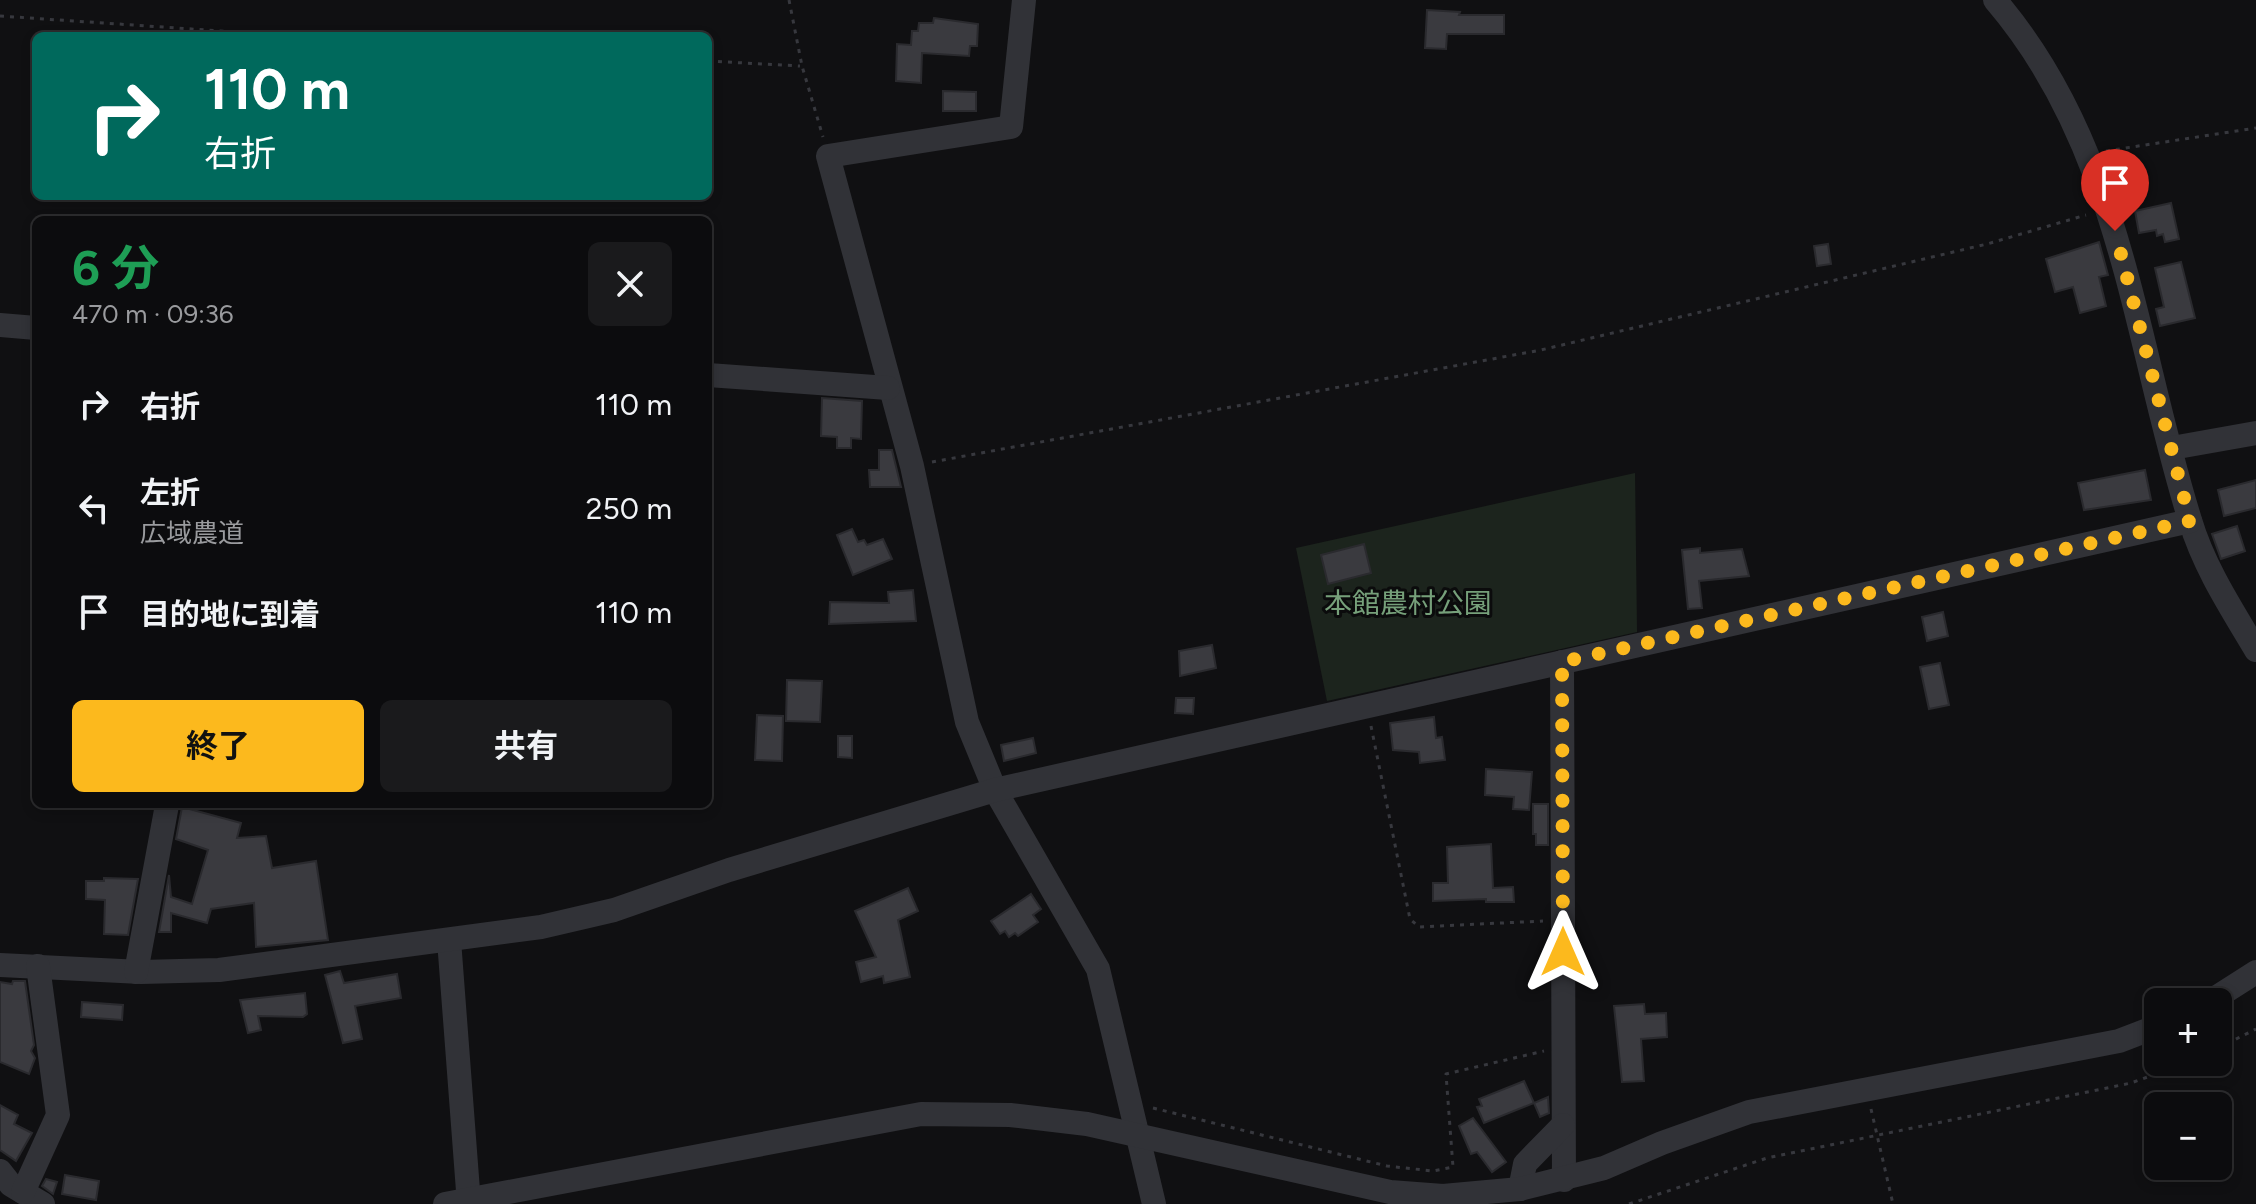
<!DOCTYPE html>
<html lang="ja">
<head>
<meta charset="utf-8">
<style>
  :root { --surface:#0c0c0e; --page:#1a1a1c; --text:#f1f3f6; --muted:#9a9b9e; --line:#2c2c2e; --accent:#fcb91d }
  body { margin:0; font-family:Figtree,"Noto Sans JP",sans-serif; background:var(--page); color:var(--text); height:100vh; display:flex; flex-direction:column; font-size:30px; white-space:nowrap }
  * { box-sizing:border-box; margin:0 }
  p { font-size:26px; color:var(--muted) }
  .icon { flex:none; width:44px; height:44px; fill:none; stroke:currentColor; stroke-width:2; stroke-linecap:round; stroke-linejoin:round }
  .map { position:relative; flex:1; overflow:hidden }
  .details { position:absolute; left:32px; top:216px; width:680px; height:592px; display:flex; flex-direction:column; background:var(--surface); border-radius:12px; box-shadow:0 4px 12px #0003,0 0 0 2px var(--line) }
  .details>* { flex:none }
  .hud { position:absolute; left:32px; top:32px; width:680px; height:168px; border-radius:12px; box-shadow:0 4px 12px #0003,0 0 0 2px var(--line); background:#00695c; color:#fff; overflow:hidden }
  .fabs { position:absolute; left:2144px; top:988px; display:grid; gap:16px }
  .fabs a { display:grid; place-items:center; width:88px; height:88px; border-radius:12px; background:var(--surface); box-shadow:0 4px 12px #0003,0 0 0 2px var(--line); font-size:40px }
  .pin { position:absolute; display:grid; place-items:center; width:68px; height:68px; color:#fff; margin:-82px -34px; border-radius:50% 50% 50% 0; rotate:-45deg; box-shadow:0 0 8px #0007 }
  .pin .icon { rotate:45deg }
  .me { position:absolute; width:88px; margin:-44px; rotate:0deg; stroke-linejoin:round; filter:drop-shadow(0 0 6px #0008) }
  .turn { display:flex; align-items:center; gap:28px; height:168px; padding:0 40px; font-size:36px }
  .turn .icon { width:104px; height:104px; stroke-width:2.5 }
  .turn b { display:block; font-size:56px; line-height:68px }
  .round { display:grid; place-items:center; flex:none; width:84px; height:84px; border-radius:12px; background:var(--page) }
  .overview { display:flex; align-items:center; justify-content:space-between; height:136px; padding:0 40px }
  h1 { font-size:48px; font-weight:700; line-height:60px; color:#1e9e55 }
  .primary-button { display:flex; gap:16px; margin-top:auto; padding:16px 40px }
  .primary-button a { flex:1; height:92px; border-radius:12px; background:var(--accent); color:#111; font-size:32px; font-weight:700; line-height:92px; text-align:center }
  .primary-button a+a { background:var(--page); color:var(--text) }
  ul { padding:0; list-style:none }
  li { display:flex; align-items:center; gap:24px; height:104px; padding:0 40px }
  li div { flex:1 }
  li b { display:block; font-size:30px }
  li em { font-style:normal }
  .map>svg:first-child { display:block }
  .green { fill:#1c241d }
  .building { fill:#3a3a3f; stroke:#2a2a2e; stroke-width:2 }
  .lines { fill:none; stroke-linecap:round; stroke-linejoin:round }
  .path { stroke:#37383e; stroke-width:3; stroke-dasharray:4 6; stroke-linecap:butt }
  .minor { stroke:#313237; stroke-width:24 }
  .route { stroke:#fcb91d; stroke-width:14; stroke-dasharray:0 25.2 }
  .labels { text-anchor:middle; stroke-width:6; stroke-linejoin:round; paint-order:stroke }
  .park-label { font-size:28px; fill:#76a07a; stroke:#0b0b0c }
</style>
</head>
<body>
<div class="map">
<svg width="2256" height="1204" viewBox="0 0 2256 1204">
  <rect width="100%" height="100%" fill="#101012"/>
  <path class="green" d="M1635,473L1637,632L1327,701L1296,548Z"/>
  <g class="building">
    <path d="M1427,10L1460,12L1459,15H1504V34H1447L1446,49L1425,48Z"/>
    <path d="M934,18L978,24L977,46H970L969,56L922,53L921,83L896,81L897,44L911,45L912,31H918L919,23H933Z"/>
    <path d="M943,91L976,92V111H943Z"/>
    <path d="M2171,203L2179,239L2165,242L2163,234L2157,236L2156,230L2139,233L2135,211Z"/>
    <path d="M2099,242L2108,275L2099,277L2106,306L2080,313L2073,287L2055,292L2046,259Z"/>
    <path d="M1828,244L1831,264L1817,266L1814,246Z"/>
    <path d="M2181,262L2195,318L2160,326L2156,309L2164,307L2155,268Z"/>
    <path d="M822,398L862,401L861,439L851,438V448H837V437L821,436Z"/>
    <path d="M879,450H892L901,487H870L869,470H879Z"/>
    <path d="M2145,470L2151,500L2084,510L2078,483Z"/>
    <path d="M2256,480V508L2224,516L2218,490Z"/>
    <path d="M2237,526L2245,551L2221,559L2212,534Z"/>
    <path d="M852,529L858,542L864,540L867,545L883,539L892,559L853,575L837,535Z"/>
    <path d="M1364,544L1371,573L1328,584L1321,555Z"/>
    <path d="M1700,548V553L1742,549L1749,576L1699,581L1702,608L1688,609L1682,550Z"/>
    <path d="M913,590L916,621L829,624L830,602L889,603L888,592Z"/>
    <path d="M1943,612L1948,636L1927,641L1922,617Z"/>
    <path d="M1212,645L1216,668L1180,676L1179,651Z"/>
    <path d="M1940,663L1949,705L1929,709L1920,667Z"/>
    <path d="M787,680L822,681L820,722L786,721Z"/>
    <path d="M1176,698H1194L1193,714L1175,713Z"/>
    <path d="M757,715L783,716L782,761L755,760Z"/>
    <path d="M1434,717L1436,738L1442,737L1445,760L1420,763L1419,752L1393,750L1390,723Z"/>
    <path d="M838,736H852V758L838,757Z"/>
    <path d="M1033,738L1036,753L1004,761L1001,745Z"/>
    <path d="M1486,769L1532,772L1529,810L1513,809L1514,797L1485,795Z"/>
    <path d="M1533,804H1548V845H1536V834H1533Z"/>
    <path d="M182,807L241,823L237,838L266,836L272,868L316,861L328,940L256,947L254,903L211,909L207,923L171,913V932H159L169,875L171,897L192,904L208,850L176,839Z"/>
    <path d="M1491,844L1493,888L1513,887L1514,902H1486V899L1433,901V883H1448L1447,847Z"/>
    <path d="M104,878L138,879L128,935L104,934L105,900L86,899V881H104Z"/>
    <path d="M908,888L918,911L898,920L910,977L884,983L883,976L861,982L856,962L876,957L855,911Z"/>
    <path d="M1031,894L1041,909L1033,915L1038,922L1018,936L1015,933L1009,937L1005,931L1000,934L991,921Z"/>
    <path d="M340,971L344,983L397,974L401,998L355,1006L362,1039L343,1043L325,975Z"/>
    <path d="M13,981H25L34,1045L31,1051L35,1058L29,1074L0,1062V982L12,984Z"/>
    <path d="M305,993L307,1014L303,1017L258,1016L261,1030L248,1033L240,1000Z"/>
    <path d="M82,1002L123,1005L122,1020L81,1017Z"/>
    <path d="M1644,1004L1645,1014L1666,1013L1667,1037L1641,1039L1644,1081L1622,1082L1614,1006Z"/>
    <path d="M1524,1081L1534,1103L1484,1123L1477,1107L1482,1106L1479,1099Z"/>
    <path d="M1548,1097L1549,1113L1540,1117L1534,1103Z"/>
    <path d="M0,1105L18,1115L14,1124L32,1133L16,1161L0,1150Z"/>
    <path d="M1473,1118L1506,1162L1492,1172L1477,1152L1471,1154L1459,1126Z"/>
    <path d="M65,1175L99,1181L96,1200L62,1194Z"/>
    <path d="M46,1179L57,1182L53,1194L42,1186Z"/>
  </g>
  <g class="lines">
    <g class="path">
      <path d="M789,0L802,66L823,137"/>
      <path d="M0,16L295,36"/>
      <path d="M708,61L800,66"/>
      <path d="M2106,151L2256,128"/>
      <path d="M932,462L1541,350L1987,244L2086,215"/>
      <path d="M1371,726L1410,919L1419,927L1543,921"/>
      <path d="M2218,1048L2256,1029"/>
      <path d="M1153,1108L1387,1166L1433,1171L1453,1167L1446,1074L1544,1051"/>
      <path d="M1871,1109L1893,1204"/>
      <path d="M1629,1204L1767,1158L2131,1083L2189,1062"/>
    </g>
    <g class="minor">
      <path d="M1024,0L1011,127L828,156L912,466L967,722L995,790L1098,969L1154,1204"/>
      <path d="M1995,0C2122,148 2134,341 2190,520C2204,567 2231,608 2256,650"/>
      <path d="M0,325L36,328"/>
      <path d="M708,375L888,388"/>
      <path d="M2172,448L2256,433"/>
      <path d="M1562,662L1564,1180"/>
      <path d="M449,940L469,1204"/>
      <path d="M0,965L141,972L219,970L541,927L614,910L729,870L995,790L2190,521"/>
      <path d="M136,972L167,805"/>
      <path d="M2209,1002L2256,972"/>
      <path d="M0,1171L11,1185L43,1204"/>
      <path d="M1520,1189L1525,1164L1563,1125"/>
      <path d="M23,1192L58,1115L38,966"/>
      <path d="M445,1204L921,1114L1010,1115L1087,1124L1390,1192L1443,1196L1520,1189L1604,1168L1662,1143L1749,1112L2119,1041L2158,1026"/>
    </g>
  </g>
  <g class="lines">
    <path class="route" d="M1563,952L1562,662L2190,521L2115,231"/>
  </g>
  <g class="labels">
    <g class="park-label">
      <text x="1408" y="613">本館農村公園</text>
    </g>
  </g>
</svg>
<div class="fabs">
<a>+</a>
<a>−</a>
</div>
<div class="pin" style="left:2115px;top:231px;background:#d93025"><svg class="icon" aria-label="arrive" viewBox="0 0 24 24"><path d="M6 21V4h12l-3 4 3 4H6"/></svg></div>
<svg class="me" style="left:1563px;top:952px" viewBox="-20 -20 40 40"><path d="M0-17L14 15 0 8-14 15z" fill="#fcb91d" stroke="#fff" stroke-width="4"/></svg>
<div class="hud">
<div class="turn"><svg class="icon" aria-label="right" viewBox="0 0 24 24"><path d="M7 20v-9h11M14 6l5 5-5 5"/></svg><div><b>110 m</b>右折</div></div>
</div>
<section class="details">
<div class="overview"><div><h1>6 分</h1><p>470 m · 09:36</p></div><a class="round"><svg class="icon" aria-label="close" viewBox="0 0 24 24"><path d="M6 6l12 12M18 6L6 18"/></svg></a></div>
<ul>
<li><svg class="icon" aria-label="right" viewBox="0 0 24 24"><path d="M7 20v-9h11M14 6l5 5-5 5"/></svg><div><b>右折</b></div><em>110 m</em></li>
<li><svg class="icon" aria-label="left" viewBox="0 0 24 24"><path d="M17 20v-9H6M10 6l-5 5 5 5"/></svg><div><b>左折</b><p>広域農道</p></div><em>250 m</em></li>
<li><svg class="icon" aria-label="arrive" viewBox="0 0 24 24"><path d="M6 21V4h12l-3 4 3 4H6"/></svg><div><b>目的地に到着</b></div><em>110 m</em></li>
</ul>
<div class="primary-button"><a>終了</a><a>共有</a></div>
</section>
</div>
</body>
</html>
